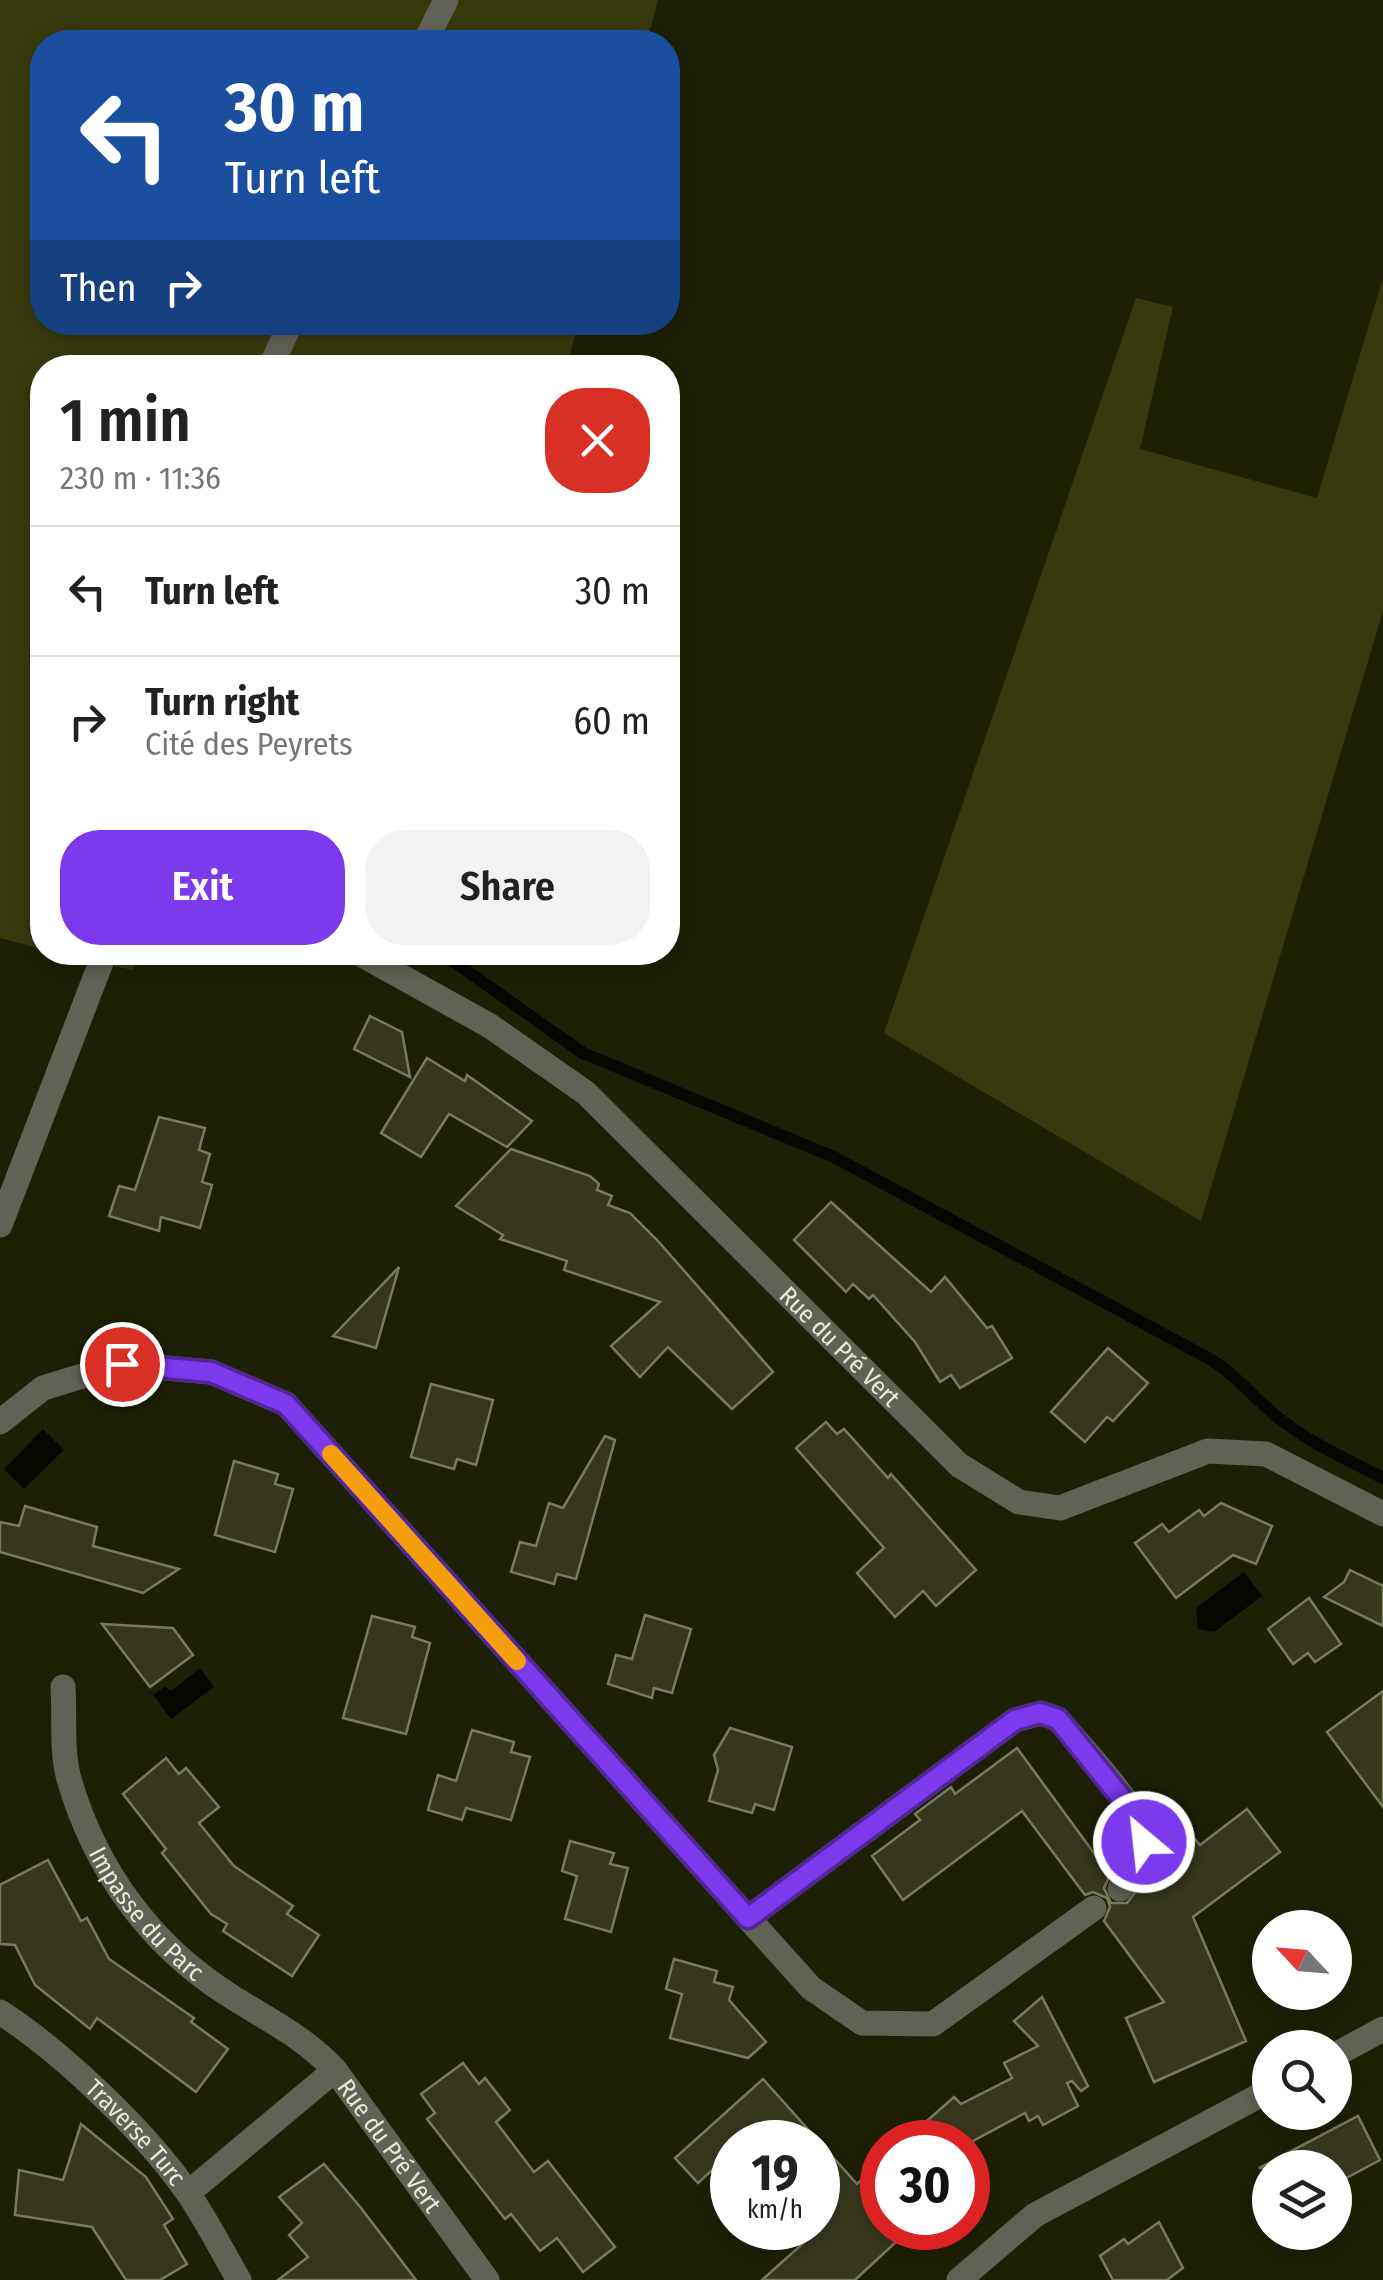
<!DOCTYPE html>
<html lang="en">
<head>
<meta charset="utf-8">
<style>
  :root { --surface:#fff; --page:#f2f2f2; --text:#222; --muted:#767676; --line:#e0e0e0; --accent:#7c3aed }
  body { margin:0; font-family:"Fira Sans Condensed",sans-serif; background:var(--page); color:var(--text); height:100vh; display:flex; flex-direction:column; font-size:38px; white-space:nowrap }
  * { box-sizing:border-box; margin:0 }
  p { font-size:32px; color:var(--muted) }
  .icon { flex:none; width:55px; height:55px; fill:none; stroke:currentColor; stroke-width:2; stroke-linecap:round; stroke-linejoin:round }
  .map { position:relative; flex:1; overflow:hidden }
  .panel { position:absolute; left:30px; top:355px; width:650px; height:610px; display:flex; flex-direction:column; background:var(--surface); border-radius:40px; box-shadow:0 5px 15px #0003 }
  .panel>* { flex:none }
  .guide { position:absolute; left:30px; top:30px; width:650px; height:305px; border-radius:40px; box-shadow:0 5px 15px #0003; background:#1a4fa0; color:#fff; overflow:hidden }
  .needle { width:65px; rotate:296deg }
  .buttons { position:absolute; left:1252px; top:1910px; display:grid; gap:20px }
  .buttons a { display:grid; place-items:center; width:100px; height:100px; border-radius:50%; background:var(--surface); box-shadow:0 5px 15px #0003; font-size:50px }
  .speed { position:absolute; left:710px; top:2120px; display:flex; gap:20px; font-size:50px; font-weight:700; text-align:center }
  .speed>* { display:grid; place-content:center; width:130px; height:130px; border-radius:50%; background:var(--surface); box-shadow:0 5px 15px #0003; line-height:1 }
  .speed small { font-size:25px; font-weight:400 }
  .speed .limit { border:15px solid #d22; background:#fff; color:#111 }
  .pin { position:absolute; display:grid; place-items:center; width:85px; height:85px; color:#fff; margin:-42px; border:5px solid #fff; border-radius:50%; box-shadow:0 2px 10px #0007 }
  .me { position:absolute; width:110px; margin:-55px; rotate:332deg; stroke-linejoin:round; filter:drop-shadow(0 0 8px #0008) }
  .turn { display:flex; align-items:center; gap:35px; height:210px; padding:0 30px; font-size:45px }
  .turn .icon { width:130px; height:130px; stroke-width:2.5 }
  .turn b { display:block; font-size:70px; line-height:85px }
  .then { display:flex; align-items:center; height:95px; padding:0 30px; background:#0003; gap:20px; font-size:38px }
  .round { display:grid; place-items:center; flex:none; width:105px; height:105px; border-radius:40px; background:var(--page) }
  .summary { display:flex; align-items:center; justify-content:space-between; height:170px; padding:0 30px }
  h1 { font-size:60px; font-weight:600; line-height:75px }
  .cta { display:flex; gap:20px; margin-top:auto; padding:20px 30px }
  .cta a { flex:1; height:115px; border-radius:40px; background:var(--accent); color:#fff; font-size:40px; font-weight:600; line-height:115px; text-align:center }
  .cta a+a { background:var(--page); color:var(--text) }
  ul { padding:0; list-style:none }
  li { display:flex; align-items:center; gap:30px; height:130px; padding:0 30px; border-top:2px solid var(--line) }
  li div { flex:1 }
  li b { display:block; font-size:38px }
  li em { font-style:normal }
  .map>svg:first-child { display:block }
  .green { fill:#37390c }
  .water { fill:#070600 }
  .lines { fill:none; stroke-linecap:round; stroke-linejoin:round }
  .stream { stroke:#070600; stroke-width:12 }
  .building { fill:#36371d; stroke:#797b5e; stroke-width:2.5 }
  .minor { stroke:#606255; stroke-width:25 }
  .route-casing { stroke:#51269a; stroke-width:25 }
  .route { stroke:#7c3aed; stroke-width:18 }
  .slow { stroke:#f59e0b; stroke-width:18 }
  .labels { text-anchor:middle; stroke-width:9; stroke-linejoin:round; paint-order:stroke }
  .street-label { font-size:25px; fill:#e7e9d9; stroke:#151600 }
</style>
</head>
<body>
<div class="map">
<svg width="1383" height="2280" viewBox="0 0 1383 2280">
  <rect width="100%" height="100%" fill="#1e2005"/>
  <g class="green">
    <path d="M0,0H658L647,42H42V322L578,323L567,367L42,368V949L0,938Z"/>
    <path d="M1383,278V611L1201,1221L884,1033L1136,298L1173,307L1140,449L1317,498Z"/>
    <path d="M59,953H144L132,970Z"/>
  </g>
  <g class="water">
    <path d="M43,1429L64,1450L24,1489L4,1469Z"/>
    <path d="M1244,1572L1262,1596L1214,1632L1198,1629L1196,1608Z"/>
    <path d="M200,1668L214,1687L171,1719L153,1695L165,1686L171,1691Z"/>
  </g>
  <g class="lines">
    <path class="stream" d="M440,952L583,1053L834,1157L1210,1359C1238,1376 1255,1400 1281,1420C1312,1444 1348,1460 1383,1478"/>
  </g>
  <g class="building">
    <path d="M370,1016L402,1032L410,1077L354,1049Z"/>
    <path d="M427,1058L465,1081L467,1075L532,1121L507,1147L449,1114L421,1157L381,1133Z"/>
    <path d="M159,1117L205,1128L199,1150L210,1154L202,1182L212,1185L200,1228L161,1217L159,1231L109,1216L119,1186L135,1190Z"/>
    <path d="M511,1149L590,1176L599,1184L597,1190L612,1196L608,1205L630,1213L658,1241L773,1372L732,1409L668,1347L640,1377L611,1346L660,1302L564,1270L567,1261L500,1239L503,1235L456,1206Z"/>
    <path d="M831,1202L931,1292L945,1277L987,1328L992,1326L1012,1358L960,1388L951,1375L940,1382L915,1342L873,1295L869,1299L853,1284L846,1292L794,1240Z"/>
    <path d="M399,1267L376,1348L333,1336Z"/>
    <path d="M1108,1348L1148,1383L1113,1421L1107,1417L1085,1442L1051,1412Z"/>
    <path d="M431,1384L493,1400L476,1465L457,1459L454,1469L411,1457Z"/>
    <path d="M826,1422L837,1434L844,1429L888,1478L891,1474L976,1570L936,1606L923,1591L895,1617L857,1573L884,1548L796,1448Z"/>
    <path d="M605,1436L615,1440L576,1579L557,1574L554,1584L511,1572L520,1542L536,1546L549,1503L563,1508Z"/>
    <path d="M234,1461L278,1474L275,1484L293,1489L275,1552L215,1535Z"/>
    <path d="M1221,1503L1272,1526L1256,1564L1233,1555L1176,1598L1135,1543L1162,1524L1169,1532L1199,1510L1204,1516Z"/>
    <path d="M25,1506L97,1527L93,1546L179,1569L143,1593L0,1552V1522L19,1526Z"/>
    <path d="M1350,1570L1383,1586V1626L1324,1597L1344,1582Z"/>
    <path d="M1309,1598L1341,1644L1315,1662L1308,1653L1293,1664L1268,1629Z"/>
    <path d="M645,1615L691,1629L672,1693L654,1688L652,1698L608,1684L616,1655L632,1659Z"/>
    <path d="M372,1616L415,1627L412,1637L430,1643L406,1734L343,1718Z"/>
    <path d="M102,1624L173,1628L193,1655L150,1687Z"/>
    <path d="M1383,1691V1807L1327,1732Z"/>
    <path d="M730,1728L792,1747L774,1810L755,1804L752,1813L709,1801L718,1770L714,1755Z"/>
    <path d="M472,1730L514,1742L511,1752L530,1757L511,1820L466,1808L462,1820L428,1810L438,1775L456,1781Z"/>
    <path d="M1017,1748L1110,1875L1104,1888L1111,1903H1127L1154,1867L1194,1838L1200,1845L1247,1809L1280,1852L1193,1917L1246,2041L1154,2082L1126,2018L1164,2002L1104,1921L1110,1907L1107,1898L1093,1892L1085,1895L1022,1811L903,1900L872,1856L920,1820L915,1814L951,1787L955,1794Z"/>
    <path d="M166,1758L179,1774L186,1768L219,1807L199,1823L234,1866L293,1906L287,1914L319,1935L292,1976L223,1931L227,1924L211,1914L162,1853L166,1849L123,1794Z"/>
    <path d="M570,1841L614,1853L610,1864L628,1868L611,1932L565,1919L577,1876L562,1871Z"/>
    <path d="M48,1860L81,1921L87,1918L109,1959L194,2018L191,2022L228,2049L196,2092L97,2018L90,2029L35,1985L15,1945L0,1944V1885Z"/>
    <path d="M674,1959L717,1971L714,1982L733,1987L729,2000L766,2042L748,2058L670,2038L682,1994L666,1989Z"/>
    <path d="M1042,1997L1088,2086L1081,2091L1072,2081L1067,2083L1078,2106L1043,2125L1038,2116L1029,2121L1025,2113L971,2142H903L954,2097L961,2104L1012,2078L1004,2063L1038,2046L1014,2021Z"/>
    <path d="M463,2063L479,2084L485,2078L510,2110L496,2122L534,2172L548,2161L615,2247L583,2272L557,2238L540,2251L511,2214L505,2219L427,2119L435,2113L421,2094Z"/>
    <path d="M763,2079L857,2184L882,2161V2228H911L855,2280H762L818,2230V2142H732V2152L698,2183L675,2158Z"/>
    <path d="M1358,2116L1380,2160L1335,2184V2168H1259Z"/>
    <path d="M81,2124L146,2177L173,2219L164,2225L187,2264L160,2280H126L92,2227L15,2215L19,2170L63,2180Z"/>
    <path d="M324,2164L361,2208L416,2280H278L308,2257L289,2235L302,2223L279,2197Z"/>
    <path d="M1159,2222L1183,2268L1167,2280H1113L1100,2256L1124,2239L1128,2244Z"/>
  </g>
  <g class="lines">
    <g class="minor">
      <path d="M425,42L446,0"/>
      <path d="M270,368L291,322"/>
      <path id="s1" d="M357,952L490,1026L586,1093L959,1465L1019,1502L1060,1508L1208,1451L1266,1454L1383,1514"/>
      <path d="M0,1225L105,952"/>
      <path d="M0,1422L43,1388L122,1364L211,1372L286,1404L811,1988L862,2023L933,2024L1094,1908"/>
      <path id="s2" d="M63,1687C65,1716 61,1751 69,1779C95,1869 150,1945 229,1995C268,2020 303,2036 335,2070"/>
      <path d="M748,1918L1015,1720L1041,1713L1058,1719C1080,1747 1140,1806 1144,1840C1146,1858 1130,1875 1120,1889"/>
      <path id="s3" d="M0,2012C63,2053 145,2131 188,2193C207,2221 222,2251 239,2280"/>
      <path d="M1335,2055L1383,2029"/>
      <path id="s4" d="M188,2193L335,2070L487,2280"/>
      <path d="M959,2280L1035,2215L1270,2090"/>
    </g>
  </g>
  <g class="lines">
    <defs>
      <path id="route" d="M122,1364L211,1372L286,1404L748,1918L1015,1720L1040,1713L1058,1719L1136,1816L1144,1842"/>
    </defs>
    <use href="#route" class="route-casing"/>
    <use href="#route" class="route"/>
    <path class="slow" d="M331,1454L517,1661"/>
  </g>
  <g class="labels">
    <g class="street-label">
      <text dy="9" stroke="none"><textPath href="#s1" startOffset="628">Rue du Pré Vert</textPath></text>
      <text dy="9" stroke="none"><textPath href="#s2" startOffset="250">Impasse du Parc</textPath></text>
      <text dy="9" stroke="none"><textPath href="#s3" startOffset="182">Traverse Turc</textPath></text>
      <text dy="9" stroke="none"><textPath href="#s4" startOffset="285">Rue du Pré Vert</textPath></text>
    </g>
  </g>
</svg>
<div class="buttons">
<a><svg class="needle" viewBox="-14 -14 28 28"><path d="M0-13l5 13h-10z" fill="#e53935"/><path d="M0 13l5-13h-10z" fill="#767676"/></svg></a>
<a><svg class="icon" aria-label="search" viewBox="0 0 24 24"><circle cx="10" cy="10" r="6"/><path d="M15 15l6 6"/></svg></a>
<a><svg class="icon" aria-label="layers" viewBox="0 0 24 24"><path d="M12 4l9 5-9 5-9-5zM3 14l9 5 9-5"/></svg></a>
</div>
<div class="speed"><div>19<small>km/h</small></div><div class="limit">30</div></div>
<div class="pin" style="left:122px;top:1364px;background:#d93025"><svg class="icon" aria-label="arrive" viewBox="0 0 24 24"><path d="M6 21V4h12l-3 4 3 4H6"/></svg></div>
<svg class="me" style="left:1144px;top:1842px" viewBox="-20 -20 40 40"><circle r="17" fill="#7c3aed" stroke="#fff" stroke-width="3"/><path d="M0-11L8 9 0 5-8 9z" fill="#fff"/></svg>
<div class="guide">
<div class="turn"><svg class="icon" aria-label="left" viewBox="0 0 24 24"><path d="M17 20v-9H6M10 6l-5 5 5 5"/></svg><div><b>30 m</b>Turn left</div></div>
<div class="then">Then<svg class="icon" aria-label="right" viewBox="0 0 24 24"><path d="M7 20v-9h11M14 6l5 5-5 5"/></svg></div>
</div>
<section class="panel">
<div class="summary"><div><h1>1 min</h1><p>230 m · 11:36</p></div><a class="round" style="background:#d93025;color:#fff"><svg class="icon" aria-label="close" viewBox="0 0 24 24"><path d="M6 6l12 12M18 6L6 18"/></svg></a></div>
<ul>
<li><svg class="icon" aria-label="left" viewBox="0 0 24 24"><path d="M17 20v-9H6M10 6l-5 5 5 5"/></svg><div><b>Turn left</b></div><em>30 m</em></li>
<li><svg class="icon" aria-label="right" viewBox="0 0 24 24"><path d="M7 20v-9h11M14 6l5 5-5 5"/></svg><div><b>Turn right</b><p>Cité des Peyrets</p></div><em>60 m</em></li>
</ul>
<div class="cta"><a>Exit</a><a>Share</a></div>
</section>
</div>
</body>
</html>
